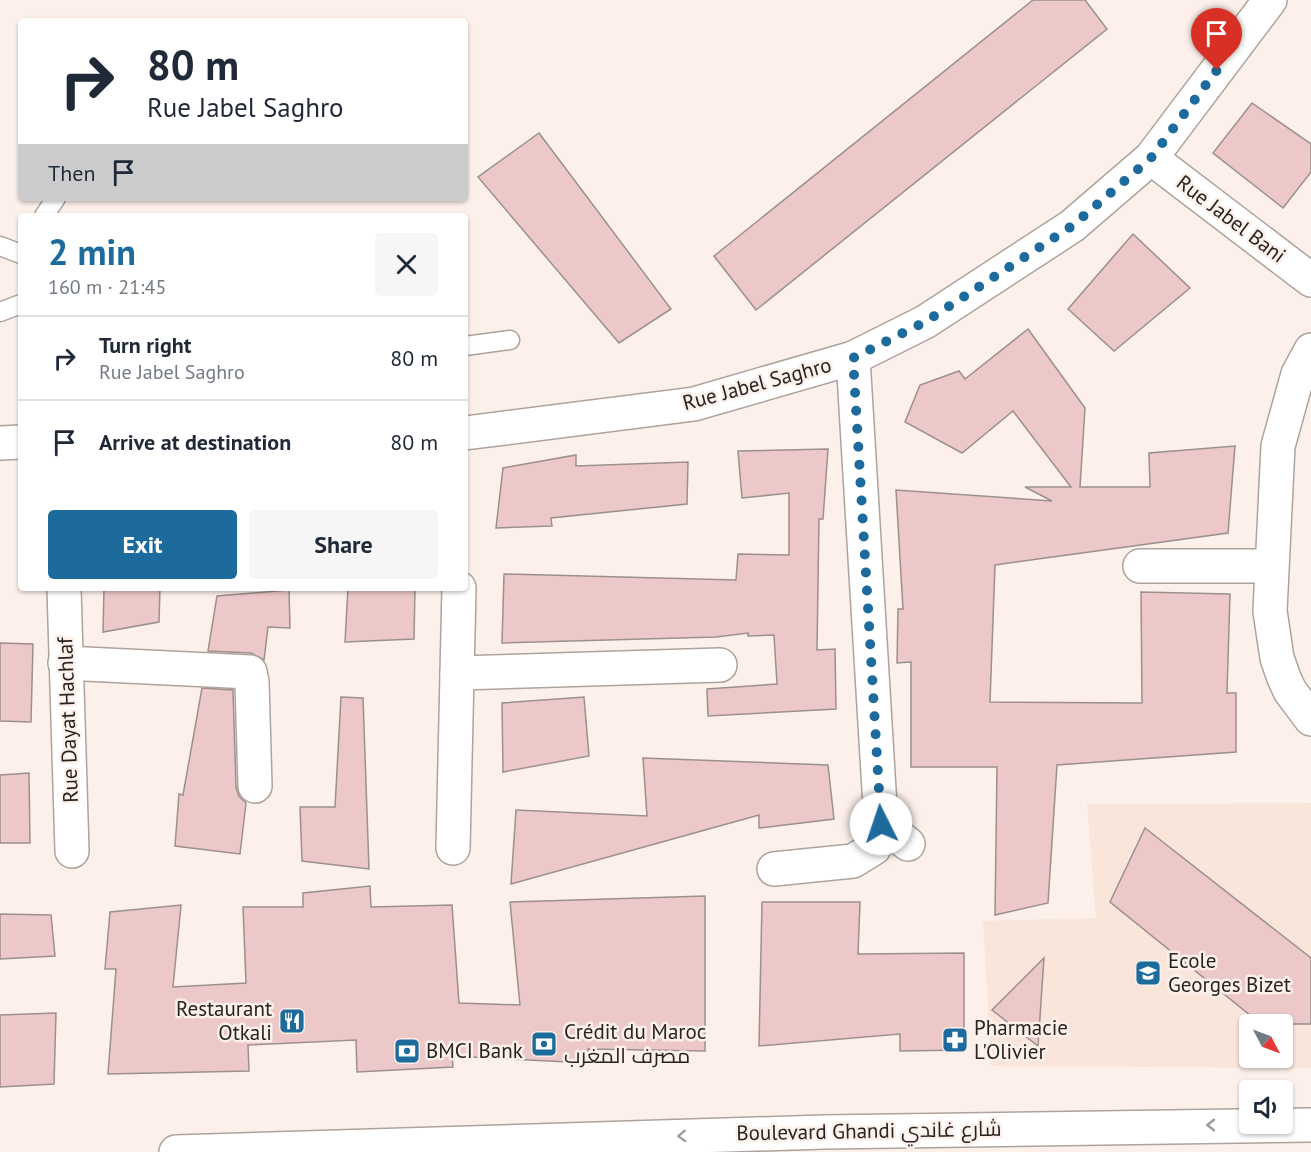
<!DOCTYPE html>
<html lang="en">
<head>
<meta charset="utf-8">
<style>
  :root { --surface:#fff; --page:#f6f6f7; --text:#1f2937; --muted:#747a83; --line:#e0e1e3; --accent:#1d6b9d }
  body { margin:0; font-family:"PT Sans",Cairo,sans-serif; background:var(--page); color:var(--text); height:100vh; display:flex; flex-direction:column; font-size:22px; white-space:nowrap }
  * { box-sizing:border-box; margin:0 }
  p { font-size:20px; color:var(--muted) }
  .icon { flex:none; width:33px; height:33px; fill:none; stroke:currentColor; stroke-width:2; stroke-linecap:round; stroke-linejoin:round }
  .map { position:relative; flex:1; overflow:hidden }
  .details { position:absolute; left:18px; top:213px; width:450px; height:378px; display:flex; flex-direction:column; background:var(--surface); border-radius:6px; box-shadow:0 2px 4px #0004 }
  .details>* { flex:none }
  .guide { position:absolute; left:18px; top:18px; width:450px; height:183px; border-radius:6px; box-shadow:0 2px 4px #0004; background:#fff; color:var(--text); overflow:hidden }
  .needle { width:39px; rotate:131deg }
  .fabs { position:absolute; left:1239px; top:1014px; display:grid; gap:12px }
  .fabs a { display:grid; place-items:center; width:54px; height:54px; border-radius:6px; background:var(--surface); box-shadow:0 2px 4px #0004; font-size:30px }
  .pin { position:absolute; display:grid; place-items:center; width:51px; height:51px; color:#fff; margin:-62px -26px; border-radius:50% 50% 50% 0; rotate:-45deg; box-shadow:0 0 6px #0007 }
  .pin .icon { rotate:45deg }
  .me { position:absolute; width:66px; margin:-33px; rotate:356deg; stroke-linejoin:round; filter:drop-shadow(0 0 4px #0008) }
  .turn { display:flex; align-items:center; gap:21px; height:126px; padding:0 30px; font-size:27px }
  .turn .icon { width:78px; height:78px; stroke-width:2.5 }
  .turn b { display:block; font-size:42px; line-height:51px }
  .then { display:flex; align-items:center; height:57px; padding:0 30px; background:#0003; gap:12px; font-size:22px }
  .round { display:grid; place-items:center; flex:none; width:63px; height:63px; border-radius:6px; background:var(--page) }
  .head { display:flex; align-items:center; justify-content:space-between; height:102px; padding:0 30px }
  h1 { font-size:36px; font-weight:800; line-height:45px; color:var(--accent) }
  .button { display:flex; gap:12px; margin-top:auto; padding:12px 30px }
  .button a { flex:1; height:69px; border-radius:6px; background:var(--accent); color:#fff; font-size:24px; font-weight:800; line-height:69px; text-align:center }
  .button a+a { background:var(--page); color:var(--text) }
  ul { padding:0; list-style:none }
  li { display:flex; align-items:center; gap:18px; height:84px; padding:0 30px; border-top:2px solid var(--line) }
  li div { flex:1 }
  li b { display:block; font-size:22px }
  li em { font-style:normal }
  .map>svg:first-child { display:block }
  .built { fill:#f9e5da; fill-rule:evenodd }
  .building { fill:#ecc8c8; stroke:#9c8f8f; stroke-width:1.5 }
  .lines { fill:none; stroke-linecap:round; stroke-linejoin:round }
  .service-casing { stroke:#aea39c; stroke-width:21 }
  .minor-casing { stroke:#aea39c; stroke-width:36 }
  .primary-casing { stroke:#aea39c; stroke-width:36 }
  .service { stroke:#fff; stroke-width:18 }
  .minor { stroke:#fff; stroke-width:33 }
  .primary { stroke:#fff; stroke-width:33 }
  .oneway { stroke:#9e9c9b }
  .route { stroke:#1d6b9d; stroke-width:10; stroke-dasharray:0 18 }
  .labels { text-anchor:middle; stroke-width:5; stroke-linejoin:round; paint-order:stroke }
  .street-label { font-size:21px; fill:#272320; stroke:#fdf0ea }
  .poi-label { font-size:21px; fill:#272320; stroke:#fdf0ea; text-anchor:start }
</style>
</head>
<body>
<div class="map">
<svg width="1311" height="1152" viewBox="0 0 1311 1152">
  <rect width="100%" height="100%" fill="#fdf0ea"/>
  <path class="built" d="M1311,803V1068L991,1066L983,921L1096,918L1087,804ZM1250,1024H1282V1058H1250Z"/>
  <g class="building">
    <path d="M1033,0H1085L1107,29L756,310L714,256Z"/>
    <path d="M1252,103L1311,144V172L1283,208L1213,153Z"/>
    <path d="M539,133L671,309L619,343L478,177Z"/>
    <path d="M1133,234L1190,288L1114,351L1068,309Z"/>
    <path d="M1028,329L1085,408L1080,487H1150L1149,453L1235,446L1228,533L995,565L990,702L1142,703L1141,592L1230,594L1227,693H1236V752L1057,765L1048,903L995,915L997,767H911V662L897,663L898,609H903L896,490L1052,501L1025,487H1071L1013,411L962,453L905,422L920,385L959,371L965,379Z"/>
    <path d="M828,449L823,519H819L817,650L835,649L836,709L708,716L707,689L777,684L774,635L748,636V633L716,637L502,643L504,574L736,580L738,554L789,555V493L742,498L738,451Z"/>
    <path d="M576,455V466L688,462L687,504L551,518L552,526L496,528L503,468Z"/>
    <path d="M104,588H160L159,622L103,632Z"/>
    <path d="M348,588H415L414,639L345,642Z"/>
    <path d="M289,590L290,628L268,627L264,660L251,653L208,651L217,596Z"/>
    <path d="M0,643L33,644L31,722L0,721Z"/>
    <path d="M202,688L233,690L236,787L239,796L246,803L240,854L175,846L179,794L183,795Z"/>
    <path d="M341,697L363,698L369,869L302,861L300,807H335Z"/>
    <path d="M584,697L589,756L503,772L502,703Z"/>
    <path d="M643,758L828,765L834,819L759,828V815L511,884L516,810L647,816Z"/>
    <path d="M29,773L30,843H0V775Z"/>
    <path d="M1145,828L1311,958V1024H1261L1110,902Z"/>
    <path d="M370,886L371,907L452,905L459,1003L520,1005L510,902L705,896V1051L588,1049V1063L452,1056L453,1067L357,1072L356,1040L248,1045L249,1071L108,1074L116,969H105L110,912L181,905L173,987L246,983L243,907H303V893Z"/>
    <path d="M762,902H860L858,954L964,953V1050L900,1051V1034L759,1046Z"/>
    <path d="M0,914L51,915L55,956L0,959Z"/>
    <path d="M1044,958L1038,1046L992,1010Z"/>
    <path d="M56,1013L54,1084L0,1087V1015Z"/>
  </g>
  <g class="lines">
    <defs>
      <g id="service">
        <path d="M44,216L56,198"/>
        <path d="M0,246L21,254"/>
        <path d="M0,312L21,304"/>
        <path d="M465,346L510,340"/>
      </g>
      <g id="minor">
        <path d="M1151,158L1311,280"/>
        <path d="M1311,350L1298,374L1278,446L1270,611L1277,658L1284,678L1290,691L1311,719"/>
        <path d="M465,433L694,404L853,358L925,322L1072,226L1151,158L1270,0"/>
        <path d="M0,443L21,442"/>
        <path d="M1140,566H1270"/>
        <path d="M64,588L72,851"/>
        <path d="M65,663L250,672L252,682L255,786"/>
        <path d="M457,673L720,665"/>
        <path d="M881,823L908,844"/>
        <path d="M453,848L459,588"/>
        <path d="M774,869L853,861L874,848L881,823L853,358"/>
      </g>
      <path id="primary" d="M176,1152L824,1132L1311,1125"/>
    </defs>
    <use href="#service" class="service-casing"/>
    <use href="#minor" class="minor-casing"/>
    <use href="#primary" class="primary-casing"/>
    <use href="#service" class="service"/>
    <use href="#minor" class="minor"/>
    <use href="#primary" class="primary"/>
  </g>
  <defs><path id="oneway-chevron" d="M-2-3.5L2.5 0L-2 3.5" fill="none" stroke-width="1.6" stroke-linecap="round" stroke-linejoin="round" transform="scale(1.5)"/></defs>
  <g class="oneway">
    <use href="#oneway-chevron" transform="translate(1211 1125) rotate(180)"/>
    <use href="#oneway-chevron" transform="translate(682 1136) rotate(178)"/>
  </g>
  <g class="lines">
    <path class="route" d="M881,824L853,358L925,322L1072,226L1151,158L1217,70"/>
  </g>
  <defs>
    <symbol id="school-square" viewBox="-11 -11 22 22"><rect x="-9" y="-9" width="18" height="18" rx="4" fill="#1d6b9d" stroke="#fdf0ea"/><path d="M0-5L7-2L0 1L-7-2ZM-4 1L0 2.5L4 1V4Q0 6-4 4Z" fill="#fff"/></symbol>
    <symbol id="restaurant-square" viewBox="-11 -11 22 22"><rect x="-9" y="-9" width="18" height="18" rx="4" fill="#1d6b9d" stroke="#fdf0ea"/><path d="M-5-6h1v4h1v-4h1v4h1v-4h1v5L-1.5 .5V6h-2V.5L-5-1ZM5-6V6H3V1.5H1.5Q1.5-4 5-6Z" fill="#fff"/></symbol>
    <symbol id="pharmacy-square" viewBox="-11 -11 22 22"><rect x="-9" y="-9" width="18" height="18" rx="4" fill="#1d6b9d" stroke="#fdf0ea"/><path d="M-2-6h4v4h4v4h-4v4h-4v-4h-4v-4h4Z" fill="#fff"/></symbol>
    <symbol id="bank-square" viewBox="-11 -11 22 22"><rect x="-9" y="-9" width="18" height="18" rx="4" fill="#1d6b9d" stroke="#fdf0ea"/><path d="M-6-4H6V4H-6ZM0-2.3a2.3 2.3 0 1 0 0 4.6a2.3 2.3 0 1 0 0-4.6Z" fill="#fff"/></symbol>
  </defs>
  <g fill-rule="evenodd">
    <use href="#school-square" x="1133" y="958" width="30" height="30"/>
    <use href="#restaurant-square" x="277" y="1006" width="30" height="30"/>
    <use href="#pharmacy-square" x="940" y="1025" width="30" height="30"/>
    <use href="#bank-square" x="529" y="1029" width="30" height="30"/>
    <use href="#bank-square" x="392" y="1036" width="30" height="30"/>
  </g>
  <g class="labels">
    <g class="street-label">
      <text transform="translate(1231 219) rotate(37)" y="7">Rue Jabel Bani</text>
      <text transform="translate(757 384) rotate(-15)" y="7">Rue Jabel Saghro</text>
      <text transform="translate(68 720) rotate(-92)" y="7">Rue Dayat Hachlaf</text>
      <text transform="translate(869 1131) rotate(-1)" y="7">Boulevard Ghandi شارع غاندي</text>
    </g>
    <g class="poi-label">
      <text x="1168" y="968">Ecole<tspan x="1168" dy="24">Georges Bizet</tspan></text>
      <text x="272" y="1016" text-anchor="end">Restaurant<tspan x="272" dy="24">Otkali</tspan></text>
      <text x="974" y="1035">Pharmacie<tspan x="974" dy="24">L'Olivier</tspan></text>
      <text x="564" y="1039">Crédit du Maroc<tspan x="564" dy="24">مصرف المغرب</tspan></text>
      <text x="426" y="1058">BMCI Bank</text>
    </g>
  </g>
</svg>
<div class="fabs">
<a><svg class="needle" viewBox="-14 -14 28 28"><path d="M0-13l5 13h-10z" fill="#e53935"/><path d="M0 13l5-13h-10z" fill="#747a83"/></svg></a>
<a><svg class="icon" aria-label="sound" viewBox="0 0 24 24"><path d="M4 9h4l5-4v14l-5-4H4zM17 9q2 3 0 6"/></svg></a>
</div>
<div class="pin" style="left:1217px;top:70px;background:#d93025"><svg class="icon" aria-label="arrive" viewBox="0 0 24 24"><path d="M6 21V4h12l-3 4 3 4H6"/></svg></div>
<svg class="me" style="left:881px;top:824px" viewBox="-20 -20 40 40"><circle r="19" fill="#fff"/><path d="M0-13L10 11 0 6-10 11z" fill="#1d6b9d"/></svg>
<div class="guide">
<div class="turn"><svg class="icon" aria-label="right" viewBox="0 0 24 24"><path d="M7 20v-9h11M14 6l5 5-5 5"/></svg><div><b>80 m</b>Rue Jabel Saghro</div></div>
<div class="then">Then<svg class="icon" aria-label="arrive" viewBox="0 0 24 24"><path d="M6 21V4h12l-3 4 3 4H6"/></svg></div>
</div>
<section class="details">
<div class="head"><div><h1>2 min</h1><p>160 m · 21:45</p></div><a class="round"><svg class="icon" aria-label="close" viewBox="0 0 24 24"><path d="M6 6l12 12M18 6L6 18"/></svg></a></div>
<ul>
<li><svg class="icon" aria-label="right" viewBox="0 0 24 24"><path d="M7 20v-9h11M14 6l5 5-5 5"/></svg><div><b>Turn right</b><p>Rue Jabel Saghro</p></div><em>80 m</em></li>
<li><svg class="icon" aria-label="arrive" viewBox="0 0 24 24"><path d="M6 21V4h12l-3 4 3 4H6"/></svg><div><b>Arrive at destination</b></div><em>80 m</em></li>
</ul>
<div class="button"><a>Exit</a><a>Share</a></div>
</section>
</div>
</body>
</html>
